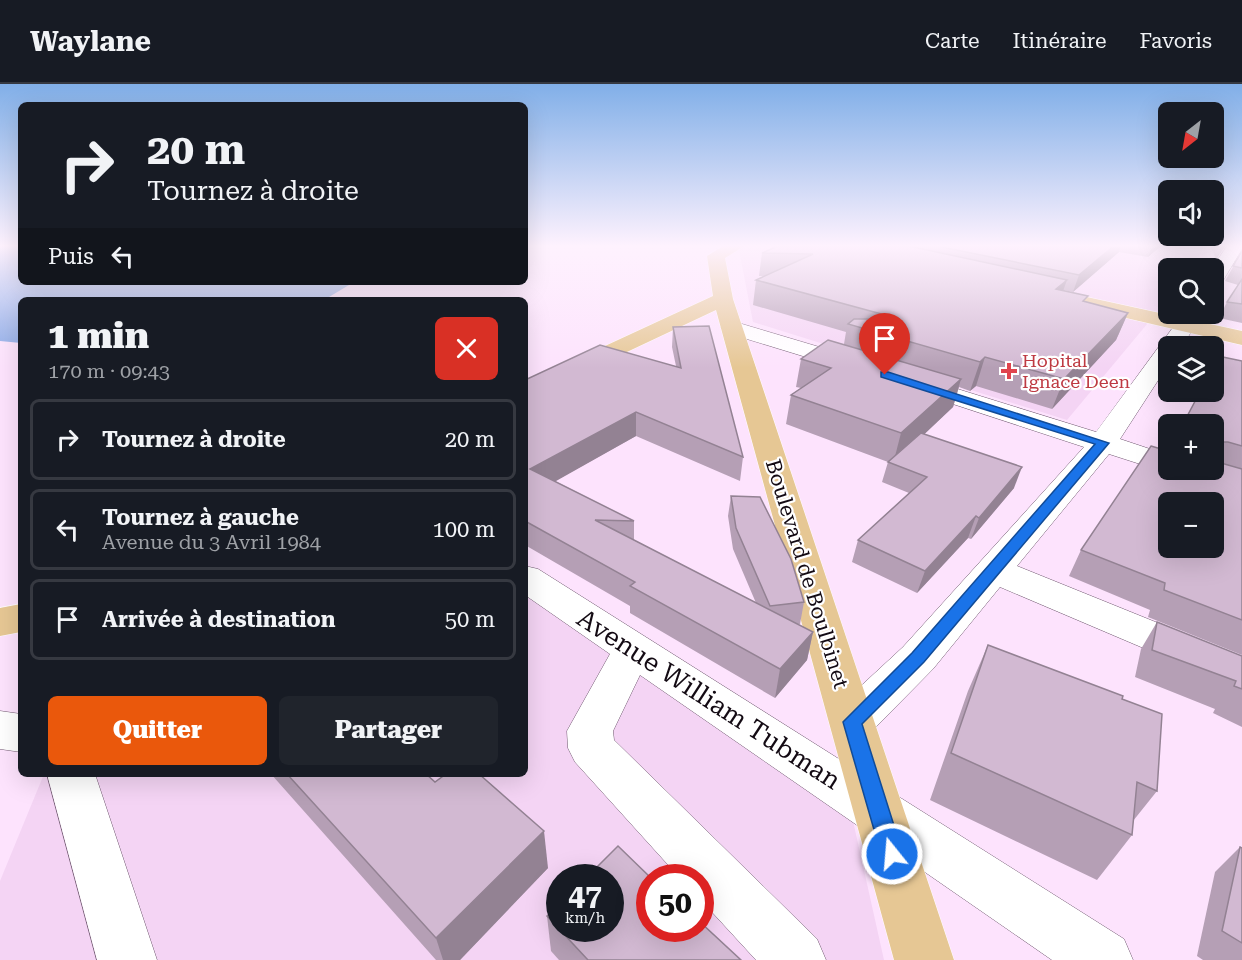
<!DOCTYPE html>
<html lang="fr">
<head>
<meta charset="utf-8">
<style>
  :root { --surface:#171b24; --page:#20242c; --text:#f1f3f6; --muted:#9ea1a6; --line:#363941; --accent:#ea580c }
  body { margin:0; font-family:"Roboto Serif",serif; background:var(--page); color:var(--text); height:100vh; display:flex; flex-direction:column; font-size:22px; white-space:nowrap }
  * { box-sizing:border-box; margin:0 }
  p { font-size:20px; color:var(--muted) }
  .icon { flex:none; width:33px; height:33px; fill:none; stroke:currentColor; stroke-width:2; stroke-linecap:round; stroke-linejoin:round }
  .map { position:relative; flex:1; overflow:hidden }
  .side { position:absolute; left:18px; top:213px; width:510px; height:480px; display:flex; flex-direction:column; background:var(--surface); border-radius:9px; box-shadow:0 6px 24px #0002 }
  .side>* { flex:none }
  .guide { position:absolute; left:18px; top:18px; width:510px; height:183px; border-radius:9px; box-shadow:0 6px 24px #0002; background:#171b24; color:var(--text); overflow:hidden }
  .needle { width:39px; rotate:211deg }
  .buttons { position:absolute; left:1158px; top:18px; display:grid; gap:12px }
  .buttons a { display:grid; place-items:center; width:66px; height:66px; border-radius:9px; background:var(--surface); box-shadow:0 6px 24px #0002; font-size:30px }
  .speed { position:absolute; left:546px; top:780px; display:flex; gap:12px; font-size:30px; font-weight:700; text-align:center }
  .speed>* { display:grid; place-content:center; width:78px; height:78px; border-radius:50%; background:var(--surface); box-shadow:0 6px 24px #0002; line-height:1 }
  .speed small { font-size:15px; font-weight:400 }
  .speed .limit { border:9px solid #d22; background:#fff; color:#111 }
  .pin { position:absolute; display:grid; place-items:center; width:51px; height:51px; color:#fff; margin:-62px -26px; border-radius:50% 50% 50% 0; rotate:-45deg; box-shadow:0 0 6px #0007 }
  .pin .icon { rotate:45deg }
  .me { position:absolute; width:66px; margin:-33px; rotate:343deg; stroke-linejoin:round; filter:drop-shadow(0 0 4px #0008) }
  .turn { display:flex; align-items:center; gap:21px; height:126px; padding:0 30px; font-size:27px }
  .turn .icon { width:78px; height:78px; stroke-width:2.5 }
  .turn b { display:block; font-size:42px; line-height:51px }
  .then { display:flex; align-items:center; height:57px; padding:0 30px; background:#0003; gap:12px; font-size:22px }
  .round { display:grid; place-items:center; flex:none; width:63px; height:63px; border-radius:9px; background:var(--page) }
  .summary { display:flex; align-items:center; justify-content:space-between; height:102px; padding:0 30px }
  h1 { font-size:36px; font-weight:800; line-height:45px }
  .primary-button { display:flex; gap:12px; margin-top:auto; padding:12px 30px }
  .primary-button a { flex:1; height:69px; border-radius:9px; background:var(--accent); color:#fff; font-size:24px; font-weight:800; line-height:69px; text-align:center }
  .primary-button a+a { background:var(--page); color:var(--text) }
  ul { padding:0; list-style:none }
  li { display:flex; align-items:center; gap:18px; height:81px; margin:0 12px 9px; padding:0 18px; border:3px solid var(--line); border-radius:9px }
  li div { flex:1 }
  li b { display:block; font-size:22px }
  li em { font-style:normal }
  header { display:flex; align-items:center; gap:36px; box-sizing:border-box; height:84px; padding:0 30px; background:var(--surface); border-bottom:2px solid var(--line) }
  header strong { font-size:28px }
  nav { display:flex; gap:33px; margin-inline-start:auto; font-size:21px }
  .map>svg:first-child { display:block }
  .built { fill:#f4d4f4; fill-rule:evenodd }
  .water { fill:#87a8e7 }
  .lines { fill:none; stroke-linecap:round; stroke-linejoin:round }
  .minor-casing { stroke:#715a71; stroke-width:1 }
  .major-casing { stroke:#fff; stroke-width:1 }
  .minor { fill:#fff; fill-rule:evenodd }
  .major { fill:#e6c794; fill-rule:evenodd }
  .wall { fill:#b59fb5 }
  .shaded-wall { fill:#938293 }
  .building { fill:#d2b9d2; stroke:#938293; stroke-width:1.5; fill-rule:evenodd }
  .route { fill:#1a73e8; stroke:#114b97; stroke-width:1.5 }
  .health-dot { fill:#e0444e; stroke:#fff; stroke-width:2 }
  .labels { text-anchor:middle; stroke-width:4.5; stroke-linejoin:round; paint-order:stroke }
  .far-health-label { font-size:18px; fill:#be3a42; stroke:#fff; text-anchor:start }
  .street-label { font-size:21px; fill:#130a13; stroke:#fff }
  .near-street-label { font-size:26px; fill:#130a13; stroke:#fff }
</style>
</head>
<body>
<header>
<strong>Waylane</strong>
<nav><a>Carte</a><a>Itinéraire</a><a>Favoris</a></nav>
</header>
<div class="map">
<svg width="1242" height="876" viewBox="0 0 1242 876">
  <rect width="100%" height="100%" fill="#fde3fd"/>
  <g class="built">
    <path d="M738,161H1214L1194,184H1168V215L1067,336L753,238Z"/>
    <path d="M525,503L849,719L884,876H0V797L44,690H525ZM560,794H610V844H560ZM650,794H700V844H650Z"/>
  </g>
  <path class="water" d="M0,161H21V198H354L324,216H21V259L0,257Z"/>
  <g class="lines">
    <defs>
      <g id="minor">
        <path d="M1228,161H1242V165L1221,200L1214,201L1212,184Z"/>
        <path d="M1183,230H1203L1182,262H1168V281L1120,355L1168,371V386H1179L1168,389L1109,370L1017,482L1242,573V606L1000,503L933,585L868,651L852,656L836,651L830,638L836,625L903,563L1084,363L904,304L901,299L904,294L913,292L922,294L1096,348Z"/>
        <path d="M732,237L863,276L867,281L863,286L855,288L724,248L721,243L724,238Z"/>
        <path d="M525,482L538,485L1124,855L1133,876H1052L640,591L613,647L614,656L817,855L826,876H756L700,815V794H680L575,678L568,664L567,647L610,570L525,511Z"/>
        <path d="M0,627L21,630V668L0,665Z"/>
        <path d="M47,690H95L157,876H97Z"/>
      </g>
      <g id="major">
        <path d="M725,161H746L725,174L733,215L954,876H894L716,226L525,316V299L713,212L707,172Z"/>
        <path d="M1073,210L1242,247V261L1066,220L1063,216L1066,212Z"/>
        <path d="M21,520V548L0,552V524Z"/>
      </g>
    </defs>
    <use href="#minor" class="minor-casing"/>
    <use href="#major" class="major-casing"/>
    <use href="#minor" class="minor"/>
    <use href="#major" class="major"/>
  </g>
  <g class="wall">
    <path d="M780,161H1162L1148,173L1119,168L1073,208L1063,206V207L1086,218L1128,229L1116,256L1052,325L976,302L970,307L959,303L953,323L924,350L1014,404L971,455L968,454L917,509L852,478L858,456L909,409L882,398L888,378L786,340L791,311L801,304L796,303L801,275L844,260L846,248L753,221L756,196L765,192H759L762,169Z"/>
    <path d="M1210,161H1226L1216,175Z"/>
    <path d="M1242,167V239L1219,234L1227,218L1238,201L1225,197Z"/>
    <path d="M673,243L743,373L740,397L636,352L555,397L634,437V456L756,519L733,465L728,432L731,412L804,518L800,540H798L813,548L807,576L775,614L630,529V522L525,461V296L676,282L672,263Z"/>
    <path d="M1242,277V571L1148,533L1150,526L1069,492L1081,466L1214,386V340Z"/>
    <path d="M1157,538L1242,572V643L1213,629L1215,625L1135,593L1141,565Z"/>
    <path d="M988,561L1122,615L1157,707L1133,737L1132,751L1097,796L930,716L968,607Z"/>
    <path d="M271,690H426L435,698L548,784L460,876H436Z"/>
    <path d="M1240,763L1242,764V876H1203L1197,872L1215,788Z"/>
    <path d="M547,832L741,876H559L551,867Z"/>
  </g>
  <g class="shaded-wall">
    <path d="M1115,161H1121L1119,168L1073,208L1079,191Z"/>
    <path d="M1153,161H1162L1148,173Z"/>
    <path d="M1222,161H1226L1216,175Z"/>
    <path d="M1067,196L1058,221L1056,205Z"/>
    <path d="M1128,229L1116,256L1052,325L1064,295Z"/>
    <path d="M985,273L976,302L970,307L980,278Z"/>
    <path d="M961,295L953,323L893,380L901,349Z"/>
    <path d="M636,328V352L533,410L530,385Z"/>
    <path d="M1022,383L1014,404L971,455L979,434Z"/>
    <path d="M976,432L968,454L917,509L925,487Z"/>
    <path d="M813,548L807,576L775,614L780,585Z"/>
    <path d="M544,747L548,784L460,876H443L436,854Z"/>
  </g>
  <g class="building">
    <path d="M780,161H904L1067,196L1056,205L1088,212L1083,217L1128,229L1064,295L985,273L980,278L848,240L854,235H900L756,196L813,170L762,169Z"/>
    <path d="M932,161H1115L1079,191Z"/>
    <path d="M1242,167V184L1233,182Z"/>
    <path d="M1242,195V220L1227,218Z"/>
    <path d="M709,242L743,373L636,328L530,385L634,437L595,436L813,548L780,585L630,502L635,498L525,437V296L600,261L681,284L673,243Z"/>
    <path d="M828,256L961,295L901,349L791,311L831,284L801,275Z"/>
    <path d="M1218,272L1242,277V362L1228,358H1214V340H1183L1200,308H1214V281Z"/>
    <path d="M921,349L1022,383L979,434L976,432L925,487L858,456L927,393L888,378Z"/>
    <path d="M1151,362L1168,367V386H1214V377L1242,385V536L1164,506L1165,499L1081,466ZM1168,418H1214V464H1168Z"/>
    <path d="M731,412L760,413L791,475L804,518L770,522L736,444Z"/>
    <path d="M1157,538L1242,572V605L1234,602L1236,597L1152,566Z"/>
    <path d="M988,561L1123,612L1122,615L1162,630L1157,707L1137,698L1132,751L951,669Z"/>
    <path d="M287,690H426L435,698L446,690H479L544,747L436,854Z"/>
    <path d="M618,762L651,794H650V844H700V838L741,876H588L547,832L560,820V844H610V794H586Z"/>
    <path d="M1240,763L1242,764V859L1222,847Z"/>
  </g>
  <linearGradient id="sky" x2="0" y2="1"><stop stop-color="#81afe8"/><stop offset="0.57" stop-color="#fef2fe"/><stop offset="1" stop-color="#fef2fe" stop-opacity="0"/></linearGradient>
  <rect width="1242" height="284" fill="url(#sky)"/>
  <path class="route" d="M881,288H888L1109,359L924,578L862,640L903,770L900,777L892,780L884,777L881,770L843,638L912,569L1095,360L881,293Z"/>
  <path class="health-dot" d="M1006 278h6v6h6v6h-6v6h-6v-6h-6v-6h6z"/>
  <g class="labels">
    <g class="far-health-label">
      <text x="1022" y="283">Hopital<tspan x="1022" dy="21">Ignace Deen</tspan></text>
    </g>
    <g class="street-label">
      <text transform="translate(807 490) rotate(73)" y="7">Boulevard de Boulbinet</text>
    </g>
    <g class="near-street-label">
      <text transform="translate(709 615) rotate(33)" y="9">Avenue William Tubman</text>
    </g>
  </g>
</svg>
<div class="buttons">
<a><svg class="needle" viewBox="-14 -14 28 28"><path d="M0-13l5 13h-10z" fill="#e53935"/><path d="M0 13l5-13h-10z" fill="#9ea1a6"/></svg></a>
<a><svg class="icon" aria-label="sound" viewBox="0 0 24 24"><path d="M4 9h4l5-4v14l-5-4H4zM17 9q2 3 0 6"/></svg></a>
<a><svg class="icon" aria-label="search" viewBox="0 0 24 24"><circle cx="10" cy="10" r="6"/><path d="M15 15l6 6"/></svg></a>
<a><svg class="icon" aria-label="layers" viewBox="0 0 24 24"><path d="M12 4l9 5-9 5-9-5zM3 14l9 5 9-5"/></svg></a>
<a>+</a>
<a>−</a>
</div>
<div class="speed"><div>47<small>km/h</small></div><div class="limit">50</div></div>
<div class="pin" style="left:885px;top:291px;background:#d93025"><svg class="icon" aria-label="arrive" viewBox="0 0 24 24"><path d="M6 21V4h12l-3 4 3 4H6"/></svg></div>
<svg class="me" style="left:892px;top:770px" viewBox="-20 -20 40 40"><circle r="17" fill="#1a73e8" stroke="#fff" stroke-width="3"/><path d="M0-11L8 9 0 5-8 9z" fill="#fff"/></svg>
<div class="guide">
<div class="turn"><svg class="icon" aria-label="right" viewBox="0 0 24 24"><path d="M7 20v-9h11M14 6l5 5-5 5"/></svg><div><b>20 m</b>Tournez à droite</div></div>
<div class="then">Puis<svg class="icon" aria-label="left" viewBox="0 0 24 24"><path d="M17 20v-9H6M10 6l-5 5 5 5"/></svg></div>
</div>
<section class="side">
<div class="summary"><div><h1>1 min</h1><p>170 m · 09:43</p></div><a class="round" style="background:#d93025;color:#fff"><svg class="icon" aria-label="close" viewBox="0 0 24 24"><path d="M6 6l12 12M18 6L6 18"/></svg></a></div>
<ul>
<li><svg class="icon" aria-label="right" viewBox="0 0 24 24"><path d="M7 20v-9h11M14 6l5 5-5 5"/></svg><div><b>Tournez à droite</b></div><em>20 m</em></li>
<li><svg class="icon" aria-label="left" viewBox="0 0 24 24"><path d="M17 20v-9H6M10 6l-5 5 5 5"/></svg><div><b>Tournez à gauche</b><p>Avenue du 3 Avril 1984</p></div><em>100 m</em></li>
<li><svg class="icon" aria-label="arrive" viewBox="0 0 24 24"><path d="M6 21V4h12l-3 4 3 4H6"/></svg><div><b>Arrivée à destination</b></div><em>50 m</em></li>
</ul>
<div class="primary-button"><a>Quitter</a><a>Partager</a></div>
</section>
</div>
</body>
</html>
